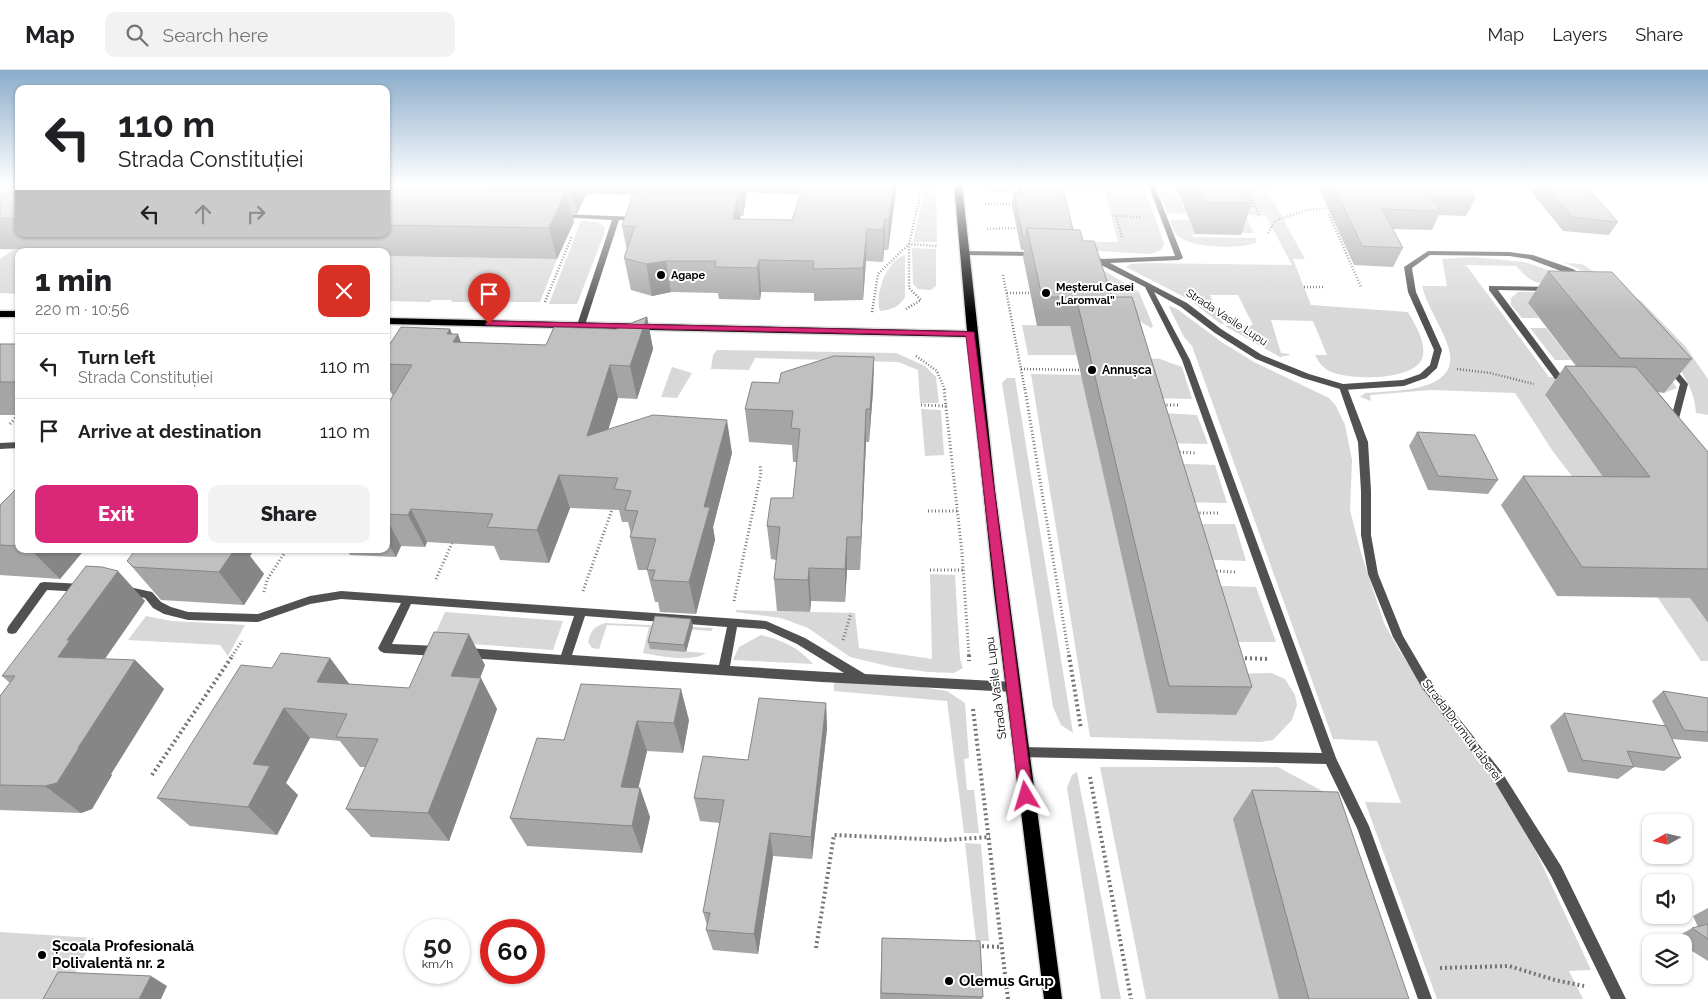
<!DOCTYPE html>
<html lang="en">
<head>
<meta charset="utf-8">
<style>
  :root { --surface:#fff; --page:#f2f2f2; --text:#202124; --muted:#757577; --line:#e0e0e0; --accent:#db2777 }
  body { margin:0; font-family:Raleway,sans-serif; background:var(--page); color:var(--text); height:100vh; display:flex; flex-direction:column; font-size:19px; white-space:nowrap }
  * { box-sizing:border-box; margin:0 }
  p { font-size:16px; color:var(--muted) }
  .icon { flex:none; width:28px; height:28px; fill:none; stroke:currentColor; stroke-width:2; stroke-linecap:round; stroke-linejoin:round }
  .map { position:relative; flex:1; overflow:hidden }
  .drawer { position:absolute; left:15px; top:178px; width:375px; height:305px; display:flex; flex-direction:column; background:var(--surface); border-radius:10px; box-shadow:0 1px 4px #0004 }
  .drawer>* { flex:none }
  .top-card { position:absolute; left:15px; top:15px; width:375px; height:152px; border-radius:10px; box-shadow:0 1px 4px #0004; background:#fff; color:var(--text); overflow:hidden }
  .needle { width:32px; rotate:262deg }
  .fabs { position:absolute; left:1642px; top:744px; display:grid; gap:10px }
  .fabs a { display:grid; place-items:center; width:50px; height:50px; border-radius:10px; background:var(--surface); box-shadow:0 1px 4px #0004; font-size:25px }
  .speed { position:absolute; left:405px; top:849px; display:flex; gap:10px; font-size:25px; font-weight:700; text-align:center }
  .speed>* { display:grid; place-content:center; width:65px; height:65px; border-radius:50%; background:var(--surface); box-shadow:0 1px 4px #0004; line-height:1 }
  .speed small { font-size:12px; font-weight:400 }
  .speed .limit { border:8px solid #d22; background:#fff; color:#111 }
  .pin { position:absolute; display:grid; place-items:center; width:42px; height:42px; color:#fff; margin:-51px -21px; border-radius:50% 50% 50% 0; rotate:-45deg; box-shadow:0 0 5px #0007 }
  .pin .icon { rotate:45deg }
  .me { position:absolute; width:55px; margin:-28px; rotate:353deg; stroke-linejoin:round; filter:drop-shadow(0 0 4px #0008) }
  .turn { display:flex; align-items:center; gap:18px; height:105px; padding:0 20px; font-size:22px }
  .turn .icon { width:65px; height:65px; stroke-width:2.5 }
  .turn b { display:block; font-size:35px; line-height:42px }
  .lanes { display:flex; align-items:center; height:48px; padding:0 20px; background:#0003; justify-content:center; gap:25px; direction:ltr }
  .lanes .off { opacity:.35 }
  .round { display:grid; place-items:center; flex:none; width:52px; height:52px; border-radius:10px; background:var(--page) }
  .headline { display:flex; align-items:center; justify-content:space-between; height:85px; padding:0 20px }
  h1 { font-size:30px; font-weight:800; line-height:38px }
  .primary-button { display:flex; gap:10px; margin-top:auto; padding:10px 20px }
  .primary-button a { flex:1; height:58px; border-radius:10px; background:var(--accent); color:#fff; font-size:20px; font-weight:800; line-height:58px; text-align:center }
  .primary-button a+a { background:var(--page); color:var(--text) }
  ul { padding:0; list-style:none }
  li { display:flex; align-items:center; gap:15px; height:65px; padding:0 20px; border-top:1px solid var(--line) }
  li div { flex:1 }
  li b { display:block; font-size:19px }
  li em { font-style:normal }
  header { display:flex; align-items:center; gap:30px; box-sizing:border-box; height:70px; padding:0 25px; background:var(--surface); border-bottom:1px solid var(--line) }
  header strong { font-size:24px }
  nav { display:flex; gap:28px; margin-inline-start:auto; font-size:18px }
  .search { width:350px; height:45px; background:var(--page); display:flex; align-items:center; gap:12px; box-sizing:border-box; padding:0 18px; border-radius:10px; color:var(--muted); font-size:19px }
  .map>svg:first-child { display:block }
  .green { fill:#d8d8d8 }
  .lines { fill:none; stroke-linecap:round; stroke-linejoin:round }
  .primary-casing { stroke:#dbdbdb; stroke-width:3 }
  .path-far2 { stroke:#737373; stroke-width:2.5; stroke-dasharray:1 2; stroke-linecap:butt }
  .path-far1 { stroke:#737373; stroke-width:3; stroke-dasharray:1 2.5; stroke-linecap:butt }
  .path { stroke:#737373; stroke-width:4; stroke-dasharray:2 3; stroke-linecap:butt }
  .service { fill:#515151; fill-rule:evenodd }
  .minor { fill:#515151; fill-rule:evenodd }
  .primary { fill:#000; fill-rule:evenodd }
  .wall { fill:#a5a5a5; fill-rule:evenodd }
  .shaded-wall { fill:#868686 }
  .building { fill:#c0c0c0; stroke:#868686 }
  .route { fill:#db2777; stroke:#8e194d }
  .poi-dot { fill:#000; stroke:#fff; stroke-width:2 }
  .labels { text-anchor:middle; stroke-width:4; stroke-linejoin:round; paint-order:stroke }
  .far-poi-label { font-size:11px; font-weight:bold; fill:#000; stroke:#fff; text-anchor:start }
  .far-street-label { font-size:11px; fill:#000; stroke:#fff }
  .poi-label { font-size:12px; font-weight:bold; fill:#000; stroke:#fff; text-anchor:start }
  .street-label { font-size:12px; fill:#000; stroke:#fff }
  .near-poi-label { font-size:15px; font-weight:bold; fill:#000; stroke:#fff; text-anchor:start }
</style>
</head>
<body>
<header>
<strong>Map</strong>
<div class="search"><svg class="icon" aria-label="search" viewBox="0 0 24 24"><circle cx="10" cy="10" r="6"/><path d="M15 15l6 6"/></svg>Search here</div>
<nav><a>Map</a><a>Layers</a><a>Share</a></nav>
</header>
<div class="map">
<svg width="1708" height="929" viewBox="0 0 1708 929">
  <rect width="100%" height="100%" fill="#fff"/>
  <g class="green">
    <path d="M926,114H936L937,172H913Z"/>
    <path d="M996,114H1143L1164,173C1162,182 1157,182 1148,184L1081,180L1079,172H1118L1105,122L1052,121L1018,123V121L996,119Z"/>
    <path d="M1218,114H1264L1305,189H1293L1311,235L1408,242C1415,255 1425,269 1423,285C1419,312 1349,310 1331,302C1323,298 1319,293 1315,285H1327L1313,251L1271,250L1281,283L1289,284L1290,285L1280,287L1225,256L1253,255L1238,225H1210L1224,254H1221L1190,230L1126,197L1131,194L1144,193L1292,195L1266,146L1245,145L1254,163H1240Z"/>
    <path d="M1159,121L1177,122L1186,144L1167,143Z"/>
    <path d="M1170,150H1189L1195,164L1192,165L1193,167L1256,168V173C1239,179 1188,179 1176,164C1173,161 1172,154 1170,150Z"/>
    <path d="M581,151L598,152L605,157L604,164L577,234H549Z"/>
    <path d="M912,178L936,179V216L931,220L918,219L913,214Z"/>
    <path d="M13,180L104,181H19V224L0,223V189Z"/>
    <path d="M905,185V227C899,237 891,240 880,241C874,224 887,190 905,185Z"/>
    <path d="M386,186L557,189L540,232H451L452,230H432L430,232L386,231Z"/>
    <path d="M1473,187L1524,192L1571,207C1544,216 1537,219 1516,196L1466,195L1549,307H1554L1559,314L1545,326L1708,553V591H1701L1596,437L1554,383L1515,323L1431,320L1370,325L1371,331L1360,327L1365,323C1396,320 1466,323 1447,273C1440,254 1427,236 1422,216H1447L1442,189Z"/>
    <path d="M1565,193L1582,194L1641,231L1685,276L1708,309V345L1696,343C1696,295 1623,238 1589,206L1577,198Z"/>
    <path d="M1100,198L1139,222L1153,256L1151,258L1121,240L1105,219Z"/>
    <path d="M1518,222L1586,223L1667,304L1677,318L1664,323L1589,234L1528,233L1539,248H1522L1511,235V228Z"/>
    <path d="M1170,236L1177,239L1223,273L1254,292L1329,328L1336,336L1345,355L1352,390L1350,440L1361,483L1384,553L1399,580L1444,646L1502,720L1532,773L1591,900L1569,901L1583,929H1437L1365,732L1401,733L1377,671L1333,669L1192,276L1184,267L1169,237Z"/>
    <path d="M1022,255L1070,256L1077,285H1028Z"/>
    <path d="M1530,258H1546L1571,290H1555Z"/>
    <path d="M717,280L896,283L925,296L936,307L939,333H920L918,300L898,292L755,288L749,300L711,299L713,285Z"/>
    <path d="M1134,288L1160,289L1182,297L1192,329L1145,328Z"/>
    <path d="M672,297L692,303L677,328L661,327Z"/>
    <path d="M1031,304L1081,305L1224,604L1271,603L1285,609L1295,625L1297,635L1292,650L1273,670L1260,672L1090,667Z"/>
    <path d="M1007,308H1015L1073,663L1061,655L1053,637L1002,313Z"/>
    <path d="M921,339L941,340L944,385L925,386Z"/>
    <path d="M1149,342L1197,345L1208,374L1158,373Z"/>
    <path d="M1163,393L1215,395L1227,433L1175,432Z"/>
    <path d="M1181,454H1235L1246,491L1192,489Z"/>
    <path d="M930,504L955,505L960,589L963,598L954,603L928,602L892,597L850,587L808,558L781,548L736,542V540L855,543L859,578L932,589Z"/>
    <path d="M1199,515L1256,517L1276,572H1215Z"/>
    <path d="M445,542L563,551L553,580L432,571Z"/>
    <path d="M146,546L172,551L245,555L228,586L220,575L128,570Z"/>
    <path d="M605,553L713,558L711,561L656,557L651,579L706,583C692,593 659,586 643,583L649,557L607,555L599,579L592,578L588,572C591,560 594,557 605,553Z"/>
    <path d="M761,565C782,570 798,577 813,594L733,590L739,577Z"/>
    <path d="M834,609L915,616L947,621L965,633L969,688L964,689L967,720H974L979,763H964L947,631L834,621Z"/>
    <path d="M1100,697H1278L1326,723L1279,929H1146Z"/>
    <path d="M1077,702L1121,929H1101L1067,718L1072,705Z"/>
    <path d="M965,773L981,774L989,871H976Z"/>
    <path d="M0,862L94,868L61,929H0Z"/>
  </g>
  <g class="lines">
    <defs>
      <g id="primary">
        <path d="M954,114H962L995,420L1062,929H1044L994,522L967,267L386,254V248L967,261Z"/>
        <rect x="0" y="241" width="19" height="6"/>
      </g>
    </defs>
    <use href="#primary" class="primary-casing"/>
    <g class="path-far2">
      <path d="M1245,114L1260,147"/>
      <path d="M983,120L1015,122"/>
      <path d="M985,134H1014"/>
      <path d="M1332,144H1329L1361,217"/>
      <path d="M987,159L1020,158"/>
      <path d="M1268,163L1275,151L1306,140L1329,138"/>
      <path d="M1122,167L1116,146L1141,147"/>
      <path d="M1003,205L1025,320"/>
      <path d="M1304,217H1324"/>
      <path d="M1007,223H1030"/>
      <path d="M545,232L572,166"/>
      <path d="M906,239L921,230L909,218V174L923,114"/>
      <path d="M872,242L878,204L909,174L937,176"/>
      <path d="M916,286L937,301L945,320"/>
      <path d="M1021,299L1080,300"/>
      <path d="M1457,299L1490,303L1534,314"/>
      <path d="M387,320L391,315"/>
    </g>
    <g class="path-far1">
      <path d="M944,319L962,483L969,586"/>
      <path d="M1025,319L1069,586"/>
      <path d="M386,322L388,319"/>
      <path d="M921,335L947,336"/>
      <path d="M1163,335H1179"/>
      <path d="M10,354L18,345"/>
      <path d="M1176,382L1195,383"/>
      <path d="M928,441H958"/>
      <path d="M1196,443H1218"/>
      <path d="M930,500H964"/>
      <path d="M1213,501L1237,502"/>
      <path d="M436,509L453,471"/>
      <path d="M583,521L613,437"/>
      <path d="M264,522L267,510L287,479"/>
      <path d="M734,531L761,403L760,395"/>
      <path d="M843,570L851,543"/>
      <path d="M232,586L242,571"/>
    </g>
    <g class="path">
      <path d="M969,585V591"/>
      <path d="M1069,585L1081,659"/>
      <path d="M1240,588L1269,589"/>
      <path d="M973,639L1008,929"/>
      <path d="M152,705L233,585"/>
      <path d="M1090,707L1131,929"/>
      <path d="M977,876L1002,877"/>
      <path d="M816,878L834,765L945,770L990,767"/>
      <path d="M1440,898L1509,896L1555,910L1584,916"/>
    </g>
    <g class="service">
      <path d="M1148,114H1154L1183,188L1179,190L1110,193L1187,233L1221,259L1262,285L1309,304L1343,314L1403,310L1420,304L1430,295L1434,280L1408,222L1404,197L1428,181L1509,182L1533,185L1573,199L1586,207L1582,209L1529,189L1509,186L1430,185L1412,198L1416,222L1442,280L1437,298L1426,308L1404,316L1343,320L1303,308L1256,289L1215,263L1181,237L1154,222L1190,290L1336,688L1369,756L1432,929H1418L1357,758L1326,694L1020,687L1016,686L1014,682L1016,678L1020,677L1322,683L1182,290L1145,217L1085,187L1089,185L1102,189L1175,186Z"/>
      <path d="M560,144L638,147L641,149L638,151L619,150L585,255L581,257L577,255L612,150L558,147V145Z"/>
      <path d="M961,181L1035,182L1039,184L1035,186L964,185L960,183Z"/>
      <path d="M1489,216L1553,217L1554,219L1550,221L1498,220L1561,305V309H1555L1489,220Z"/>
      <path d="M1670,295L1673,296L1688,314L1677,356L1673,359L1669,356L1680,314L1666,298Z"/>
      <path d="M19,372V378L0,379V373Z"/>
      <path d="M44,512L83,514L87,515L88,518L87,521L83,522L47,520L16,563L12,564L8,563L7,560L8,557L40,513Z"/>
      <path d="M125,516L152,522L161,532L171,537L188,542L258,544L310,526L341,521L766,551L805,568L865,604L1013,612L1017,614L1019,617L1017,620L1013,622L822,612L468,588L464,586L462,583L464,580L468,578L561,585L574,546L411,534L392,574L438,576L442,578L444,581L442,584L438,586L384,583L380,581L378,578L401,533L341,529L310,534L258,552L188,550L164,544L153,538L145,528L121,523L120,520L121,517ZM585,546L727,557L719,595L572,585ZM737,557L765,559L797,574L844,603L730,596Z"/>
    </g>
    <path class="minor" d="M1343,314L1347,317L1368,372L1371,421V465L1378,504L1403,566L1430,612L1501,701L1561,796L1626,929H1611L1551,806L1493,709L1422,618L1393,567L1368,504L1361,465V421L1358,372L1339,317Z"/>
    <use href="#primary" class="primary"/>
  </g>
  <g class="wall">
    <path d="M386,114H897L888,180H884L883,192L866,191L863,230L814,231V223L761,222L760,230L719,229L718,223L671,222L652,226L631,220L624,188L627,181L622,156L633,125L586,124L577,144H572L574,152L557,189L386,186V181H111L0,179V122H19V164H386ZM747,122L800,125L792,150L741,149L740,146H743Z"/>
    <path d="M1017,114H1062L1073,160L1083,171L1112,227L1252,617L1236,645L1157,643L1070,256H1037L1023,187L1024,180H1021L1012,135L1014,123H1018Z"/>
    <path d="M1175,114H1242L1252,133L1241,165L1195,164Z"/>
    <path d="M1317,114H1466L1476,128L1466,146L1439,145L1432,160L1392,159L1403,178L1393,197L1354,195Z"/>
    <path d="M1525,114H1584L1618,152L1609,165L1563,161Z"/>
    <path d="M1548,201L1692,289L1664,323L1658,322L1708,382V553L1690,528L1557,526L1501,435L1523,406L1603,407L1545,325L1565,296H1576L1528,233Z"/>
    <path d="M647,247L653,279L637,329L618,328L608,360L732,383L713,457L715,470L696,544L660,542L658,532H655L647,500H638L630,467L631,464L628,452H622L619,440L570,438L549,493L500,490L494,476L427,472L425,477L401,476L396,487L350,485L347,479H386V337L393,326L386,312V280L450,259L452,264L461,272L546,275L616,259Z"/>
    <rect x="0" y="274" width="19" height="71"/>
    <path d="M874,287L873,321L869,372H866L860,500H847L845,532L811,531L810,542L777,541L774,509L776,490L771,489L767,456L793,428L797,392H793L792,375L749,372L745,339L779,313Z"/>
    <path d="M1417,362L1498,410L1488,424L1428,420L1409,376Z"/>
    <path d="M19,416V479H85L60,509L0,505V435Z"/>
    <path d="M250,486L264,504L244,535L161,530L127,491Z"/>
    <path d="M145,531L105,589L135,590L164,619L111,704L112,705L92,739L81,743L0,740V626L10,613L2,606Z"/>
    <path d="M693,556L686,582L650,579L648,572Z"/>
    <path d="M330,588L349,614L409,618L485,595L480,608L497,639L449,771L371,767L346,739L365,697H360L340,671L310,668L286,713L298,725L277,765L190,756L157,728L272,598Z"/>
    <path d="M581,614L689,650L683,683L647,681L638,718H640L650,747L642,783L527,776L510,748L564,670Z"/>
    <path d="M1663,621L1708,628V672L1672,669L1681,688L1664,701L1634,697L1618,709L1568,702L1550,656L1564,643L1665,656L1652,631Z"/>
    <path d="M826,633L827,659L812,789L773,786L758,884L713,880L706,860L707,855L703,842L720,753L700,751L694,728L748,690Z"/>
    <path d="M1252,720L1409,929H1279L1233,749Z"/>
    <path d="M1708,838V891L1684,876V872H1678L1673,869L1692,858L1698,857L1693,846Z"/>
    <path d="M882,868L983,927L982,929H880Z"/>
  </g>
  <g class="shaded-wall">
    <path d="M570,114H584L586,124L577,144Z"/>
    <path d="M740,114H746L747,122L743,146Z"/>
    <path d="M894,114H897L888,180L889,149Z"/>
    <path d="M566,121L574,152L557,189L549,158Z"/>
    <path d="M738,123L741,154L733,149Z"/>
    <path d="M885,149L884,180L883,192V160Z"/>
    <path d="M867,159L866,191L863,230V198Z"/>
    <path d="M759,190L761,222L760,230L757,198Z"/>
    <path d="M666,191L671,222L652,226L646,194Z"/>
    <path d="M647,247L653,279L637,329L630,296Z"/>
    <path d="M450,259L454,270L458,264L470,297L447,264Z"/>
    <path d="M874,287L873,321L869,372L870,339Z"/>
    <path d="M610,295L618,328L596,399L587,366Z"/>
    <path d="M866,339V372L860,500L861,467Z"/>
    <path d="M727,350L732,383L713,457L715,470L696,544L689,512L704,437Z"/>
    <path d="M559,405L570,438L549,493L537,460Z"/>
    <path d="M411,439L427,472L425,477L408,445Z"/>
    <path d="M386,448L401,476L396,487L386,470Z"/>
    <path d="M847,467V500L845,532V499Z"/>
    <path d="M30,479H85L60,509Z"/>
    <path d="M220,479H255L250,486L264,504L244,535L219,502Z"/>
    <path d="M809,498L811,531L810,542L808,510Z"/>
    <path d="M118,501L145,531L99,597L58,587L67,570Z"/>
    <path d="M691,549L693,556L686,582L684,575Z"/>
    <path d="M469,564L485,595L469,637L451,606Z"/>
    <path d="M330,588L353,619L317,612Z"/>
    <path d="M135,590L164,619L111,704L112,705L92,739L81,743L45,716L78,678Z"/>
    <path d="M481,608L497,639L449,771L428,743Z"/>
    <path d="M681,619L689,650L683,683L674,653Z"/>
    <path d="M826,633L827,659L812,789L811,767Z"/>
    <path d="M284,638L310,668L286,713L298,725L277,765L248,737L253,694Z"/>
    <path d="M637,651L647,681L632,746L621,717Z"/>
    <path d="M640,718L650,747L642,783L632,756Z"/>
    <path d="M770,763L773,786L758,884L754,864Z"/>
    <path d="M151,906L167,916L161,929H139Z"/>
  </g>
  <g class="building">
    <rect x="636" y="114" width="104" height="1"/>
    <path d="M804,114H894L889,149H885L883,160L867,159L863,198L813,199L814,191L759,190L757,198L715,197L716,191H666L646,194L624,188L635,156H622L634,122L738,123L733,149L792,150Z"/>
    <path d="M1020,114H1062L1073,160L1027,158L1026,167H1023L1014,123H1022Z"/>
    <path d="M1196,114H1242L1252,133H1204Z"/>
    <path d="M1333,114H1466L1476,128L1431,127L1441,141L1382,139L1403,178L1362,176Z"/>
    <path d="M1544,114H1584L1618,152L1572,147Z"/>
    <path d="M386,115L566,121L549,158L386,155Z"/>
    <path d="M0,122H19V149L0,148Z"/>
    <path d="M1027,158L1080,160L1083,171H1094L1112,227H1132L1252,617L1169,616L1076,227H1042Z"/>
    <path d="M1548,201L1612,202L1692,289L1620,288Z"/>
    <path d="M647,247L630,296L610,295L587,366L653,345L727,350L704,437H710L689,512L652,510L655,500H647L656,469L630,467L638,441L625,440L631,421L614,419L618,408L559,405L537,460L487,457L493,444L411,439L408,445L386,444V337L412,295L386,294V280L401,257L450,259L447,264H458L453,272L546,275L554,257L616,259Z"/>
    <rect x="0" y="274" width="19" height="38"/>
    <path d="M834,286L874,287L870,339H866L861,467H847L845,499L809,498L808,510L774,509L780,457L767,456L771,428H793L800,359L791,358L793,341L745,339L752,312L779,313L781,303Z"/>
    <path d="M1565,296L1636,297L1708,382V499L1582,497L1523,406L1650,407Z"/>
    <path d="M1417,362L1475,365L1498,410L1438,406Z"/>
    <path d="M19,416V476L0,475V435Z"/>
    <path d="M136,479H235L219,502L133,497L127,491Z"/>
    <path d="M86,496L102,497L118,501L67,570H70L58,587L135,590L78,678H79L57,713L45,716L0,715V626L15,606H2Z"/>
    <path d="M655,546L691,549L684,575L648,572Z"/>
    <path d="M434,562L469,564L451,606L481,608L428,743L346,739L378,669L336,667L347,644L284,638L253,694L270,696L248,737L157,728L241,595L272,598L281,583L330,588L317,612L409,618Z"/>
    <path d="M581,614L681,619L674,653L637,651L621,717L640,718L632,756L510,748L537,668L564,670Z"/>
    <path d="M1663,621L1708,628V662L1684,660Z"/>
    <path d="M759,628L826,633L811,767L770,763L754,864L706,860L710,843L703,842L724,730L694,728L703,686L748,690Z"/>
    <path d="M1564,643L1666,656L1681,688L1627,681L1634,697L1582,690Z"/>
    <path d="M1252,720L1338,722L1409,929H1309Z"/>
    <path d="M1708,854V869L1692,858Z"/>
    <path d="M882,868L980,871L983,927L881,923Z"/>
    <path d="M58,902L151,906L139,929H43Z"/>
  </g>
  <linearGradient id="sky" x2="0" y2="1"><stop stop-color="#8baccb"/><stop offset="0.47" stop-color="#fff"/><stop offset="1" stop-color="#fff" stop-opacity="0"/></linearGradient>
  <rect width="1708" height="244" fill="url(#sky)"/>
  <path class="route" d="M489,251L974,262L1033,726L1031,731L1026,732L1021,731L1019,726L966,266L486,255L485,254Z"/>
  <g class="poi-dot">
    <circle cx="661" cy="205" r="5"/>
    <circle cx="1046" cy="223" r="5"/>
    <circle cx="1092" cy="300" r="5"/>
    <circle cx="42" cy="885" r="5"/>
    <circle cx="949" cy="911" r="5"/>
  </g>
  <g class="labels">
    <g class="far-poi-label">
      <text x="671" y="209">Agape</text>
      <text x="1056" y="221">Meșterul Casei<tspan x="1056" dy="13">„Laromval”</tspan></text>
    </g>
    <g class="far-street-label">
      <text transform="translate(1227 247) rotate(33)" y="4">Strada Vasile Lupu</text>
    </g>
    <g class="poi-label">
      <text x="1102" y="304">Annușca</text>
    </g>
    <g class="street-label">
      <text transform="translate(996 618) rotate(-97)" y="4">Strada Vasile Lupu</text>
      <text transform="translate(1462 660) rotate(53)" y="4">Strada Drumul Taberei</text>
    </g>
    <g class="near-poi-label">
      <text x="52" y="881">Școala Profesională<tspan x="52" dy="17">Polivalentă nr. 2</tspan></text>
      <text x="959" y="916">Olemus Grup</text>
    </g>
  </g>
</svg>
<div class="fabs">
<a><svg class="needle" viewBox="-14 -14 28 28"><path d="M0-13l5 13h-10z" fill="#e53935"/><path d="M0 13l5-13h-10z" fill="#757577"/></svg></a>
<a><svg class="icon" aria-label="sound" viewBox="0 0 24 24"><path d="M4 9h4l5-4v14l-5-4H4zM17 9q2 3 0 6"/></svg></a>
<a><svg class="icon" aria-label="layers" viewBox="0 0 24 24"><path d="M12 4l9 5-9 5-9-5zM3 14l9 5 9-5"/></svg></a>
</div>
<div class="speed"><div>50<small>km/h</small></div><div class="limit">60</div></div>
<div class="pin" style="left:489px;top:254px;background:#d93025"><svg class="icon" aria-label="arrive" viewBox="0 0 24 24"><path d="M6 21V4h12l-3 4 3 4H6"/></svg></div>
<svg class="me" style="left:1026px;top:726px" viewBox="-20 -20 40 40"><path d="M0-17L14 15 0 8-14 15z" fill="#db2777" stroke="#fff" stroke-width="4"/></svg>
<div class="top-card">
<div class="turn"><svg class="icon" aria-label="left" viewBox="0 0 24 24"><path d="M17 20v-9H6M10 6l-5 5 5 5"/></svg><div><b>110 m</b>Strada Constituției</div></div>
<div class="lanes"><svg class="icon" aria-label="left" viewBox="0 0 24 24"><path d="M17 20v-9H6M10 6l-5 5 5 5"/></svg><svg class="icon off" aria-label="ahead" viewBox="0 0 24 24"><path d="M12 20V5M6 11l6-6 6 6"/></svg><svg class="icon off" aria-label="right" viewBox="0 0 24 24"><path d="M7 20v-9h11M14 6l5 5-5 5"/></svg></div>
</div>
<section class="drawer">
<div class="headline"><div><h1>1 min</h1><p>220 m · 10:56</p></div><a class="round" style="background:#d93025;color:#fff"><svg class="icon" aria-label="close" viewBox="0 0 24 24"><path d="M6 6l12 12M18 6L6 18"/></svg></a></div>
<ul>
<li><svg class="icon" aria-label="left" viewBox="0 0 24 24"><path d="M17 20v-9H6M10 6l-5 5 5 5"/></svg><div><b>Turn left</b><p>Strada Constituției</p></div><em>110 m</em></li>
<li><svg class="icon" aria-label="arrive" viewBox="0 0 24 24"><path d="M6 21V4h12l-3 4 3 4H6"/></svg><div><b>Arrive at destination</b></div><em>110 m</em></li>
</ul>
<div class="primary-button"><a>Exit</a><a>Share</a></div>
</section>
</div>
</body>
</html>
